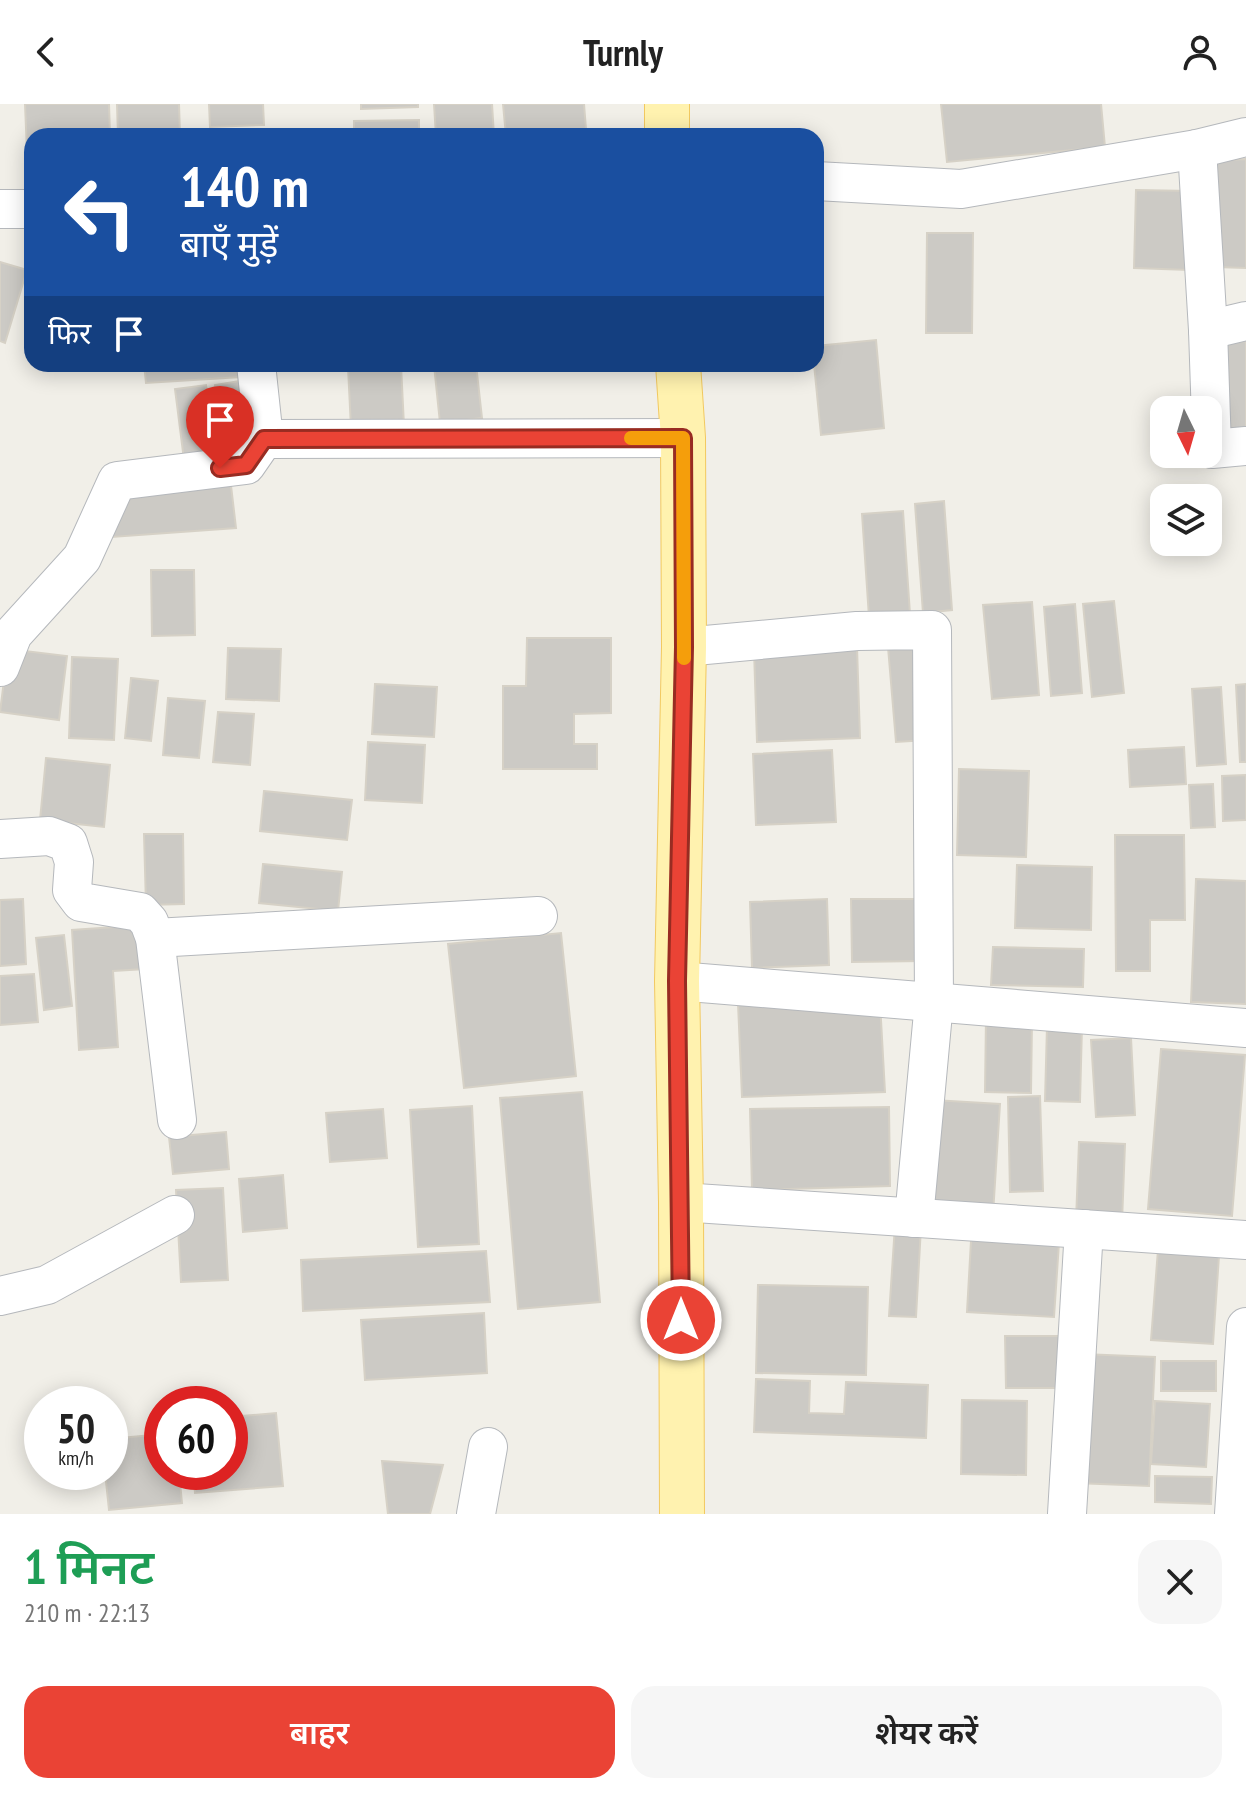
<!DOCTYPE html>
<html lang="hi">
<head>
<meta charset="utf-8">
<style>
  :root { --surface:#fff; --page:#f6f6f6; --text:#222; --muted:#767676; --accent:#ea4335 }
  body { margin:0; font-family:"PT Sans Narrow","Noto Sans Devanagari",sans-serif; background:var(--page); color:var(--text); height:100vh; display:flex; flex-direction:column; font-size:30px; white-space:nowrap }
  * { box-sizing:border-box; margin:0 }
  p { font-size:26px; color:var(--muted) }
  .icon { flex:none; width:44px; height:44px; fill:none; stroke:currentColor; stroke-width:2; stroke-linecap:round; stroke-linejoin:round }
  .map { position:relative; height:1410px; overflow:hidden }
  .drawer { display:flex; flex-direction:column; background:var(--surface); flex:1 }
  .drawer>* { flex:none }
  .guide { position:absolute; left:24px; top:24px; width:800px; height:244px; border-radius:24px; box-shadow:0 4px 20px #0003; background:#1a4fa0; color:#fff; overflow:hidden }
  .needle { width:52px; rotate:175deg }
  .fabs { position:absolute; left:1150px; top:292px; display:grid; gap:16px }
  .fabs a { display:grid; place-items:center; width:72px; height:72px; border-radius:16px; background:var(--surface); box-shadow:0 4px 20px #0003; font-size:40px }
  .speed { position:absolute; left:24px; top:1282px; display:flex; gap:16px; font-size:40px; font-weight:700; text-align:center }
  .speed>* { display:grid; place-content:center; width:104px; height:104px; border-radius:50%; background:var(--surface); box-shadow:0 4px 20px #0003; line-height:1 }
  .speed small { font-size:20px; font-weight:400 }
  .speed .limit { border:12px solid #d22; background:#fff; color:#111 }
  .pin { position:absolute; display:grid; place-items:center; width:68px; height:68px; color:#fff; margin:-82px -34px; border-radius:50% 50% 50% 0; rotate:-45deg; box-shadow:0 0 8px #0007 }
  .pin .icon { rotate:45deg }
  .me { position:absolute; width:88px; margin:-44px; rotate:0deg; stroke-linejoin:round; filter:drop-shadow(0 0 6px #0008) }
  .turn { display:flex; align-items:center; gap:28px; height:168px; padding:0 24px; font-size:36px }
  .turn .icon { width:104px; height:104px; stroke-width:2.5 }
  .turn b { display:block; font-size:56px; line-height:68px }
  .then { display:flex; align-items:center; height:76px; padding:0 24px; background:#0003; gap:16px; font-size:30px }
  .round { display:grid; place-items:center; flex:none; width:84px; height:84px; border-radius:24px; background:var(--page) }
  .summary { display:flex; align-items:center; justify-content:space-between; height:136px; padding:0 24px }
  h1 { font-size:48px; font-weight:600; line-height:60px; color:#1e9e55 }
  .cta { display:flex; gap:16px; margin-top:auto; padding:16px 24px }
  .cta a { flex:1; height:92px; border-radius:24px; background:var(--accent); color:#fff; font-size:32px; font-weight:600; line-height:92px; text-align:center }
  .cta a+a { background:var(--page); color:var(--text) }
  header { display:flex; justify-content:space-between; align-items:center; height:104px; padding:0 24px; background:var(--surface); font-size:36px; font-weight:600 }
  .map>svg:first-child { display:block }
  .building { fill:#cccac5; stroke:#d6d1c6; stroke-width:2 }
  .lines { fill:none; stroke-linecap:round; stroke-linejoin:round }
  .street-casing { stroke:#b5b8bc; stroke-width:40 }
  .primary-casing { stroke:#f2c960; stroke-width:46 }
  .street { stroke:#fff; stroke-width:38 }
  .primary { stroke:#fff2af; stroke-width:44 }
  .route-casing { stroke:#982c22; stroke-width:20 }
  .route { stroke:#ea4335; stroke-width:14 }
  .slow { stroke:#f59e0b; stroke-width:14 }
</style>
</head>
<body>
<header><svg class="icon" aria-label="back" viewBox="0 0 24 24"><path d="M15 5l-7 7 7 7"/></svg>Turnly<svg class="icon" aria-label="person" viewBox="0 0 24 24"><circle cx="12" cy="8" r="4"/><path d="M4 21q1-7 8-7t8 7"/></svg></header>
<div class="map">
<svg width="1246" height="1410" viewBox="0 0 1246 1410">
  <rect width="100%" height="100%" fill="#f1efe8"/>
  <g class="building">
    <path d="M25,0H109L110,32H32V48H27Z"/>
    <path d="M117,0H179L180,32H118Z"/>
    <path d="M209,0H263L264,21L210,23Z"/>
    <path d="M361,0H418V3L361,5Z"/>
    <path d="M434,0H492L494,32H436Z"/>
    <path d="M503,0H584L586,25L506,32Z"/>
    <path d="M941,0H1101L1105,43L947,58Z"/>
    <path d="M419,16V32H354V17Z"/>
    <path d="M1246,55V164L1216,163L1208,57Z"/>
    <path d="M1136,86L1191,87L1189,166L1134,164Z"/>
    <path d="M927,129H973L972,229H926Z"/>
    <path d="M0,158L27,166L5,239L0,237Z"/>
    <path d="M876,236L884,324L821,331L814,260H816V242Z"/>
    <path d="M1246,237V329L1221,331L1216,239Z"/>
    <path d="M144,260H240L241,273L146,279Z"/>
    <path d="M476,260L482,314L440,319L434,261Z"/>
    <path d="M401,261L404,322L351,324L348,263Z"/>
    <path d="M246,276L256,345L226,350L215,281Z"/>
    <path d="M206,281L215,352L184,356L175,285Z"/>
    <path d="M230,373L236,424L112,433L126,385Z"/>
    <path d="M944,397L952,506L923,509L915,400Z"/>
    <path d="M903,407L910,510L869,513L862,410Z"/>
    <path d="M151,466H194L195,531L152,532Z"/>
    <path d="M1114,497L1124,589L1092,593L1083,500Z"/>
    <path d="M1032,498L1039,591L992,595L983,501Z"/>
    <path d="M1075,500L1082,589L1051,592L1044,503Z"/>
    <path d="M527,534H611V609L574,610V640H597V665H503V582H526Z"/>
    <path d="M920,540L927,636L896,638L888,543Z"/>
    <path d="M857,543L860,634L757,638L754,546Z"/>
    <path d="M228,544L281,545L279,597L226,595Z"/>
    <path d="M8,545L67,552L59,616L0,608Z"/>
    <path d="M72,553L118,555L114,636L69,634Z"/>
    <path d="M131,574L158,577L151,637L125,634Z"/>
    <path d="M375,580L437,583L434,633L372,630Z"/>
    <path d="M1246,580V658H1240L1236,581Z"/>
    <path d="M1221,583L1226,660L1197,662L1192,585Z"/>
    <path d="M168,594L205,597L199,654L163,651Z"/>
    <path d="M218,608L254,610L250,661L213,658Z"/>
    <path d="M368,638L425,641L422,699L365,696Z"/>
    <path d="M1184,643L1186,680L1130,683L1128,646Z"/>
    <path d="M832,646L836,718L756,721L753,650Z"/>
    <path d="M46,654L110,661L104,723L40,716Z"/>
    <path d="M959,665L1029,667L1026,753L957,751Z"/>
    <path d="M1246,671V716L1223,717L1222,672Z"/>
    <path d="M1213,680L1215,723L1191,724L1189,681Z"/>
    <path d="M264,687L352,696L347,736L260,727Z"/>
    <path d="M144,730H183L184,800L146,801Z"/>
    <path d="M1115,731H1184L1185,816H1150V867H1116Z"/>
    <path d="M263,760L342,768L338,807L259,799Z"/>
    <path d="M1017,761L1092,763L1091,826L1015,824Z"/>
    <path d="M1196,775L1246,777V900L1191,898Z"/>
    <path d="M23,795L26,860L0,862V796Z"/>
    <path d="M827,795L829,861L752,864L750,798Z"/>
    <path d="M851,795H923V857L852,858Z"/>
    <path d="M143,821L145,865L113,867L118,943L79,946L72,826Z"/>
    <path d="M561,829L576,972L464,984L448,840Z"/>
    <path d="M64,831L72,902L44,906L36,834Z"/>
    <path d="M993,843L1084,845L1083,883L991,881Z"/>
    <path d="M34,870L38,918L0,921V872Z"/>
    <path d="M880,898L885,988L742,993L738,899Z"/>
    <path d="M986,913L1032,917L1031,989L985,988Z"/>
    <path d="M1047,922H1082L1080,998L1045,997Z"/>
    <path d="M1131,934L1135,1011L1096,1013L1091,936Z"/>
    <path d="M1161,945L1245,951L1232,1112L1148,1105Z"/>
    <path d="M582,988L600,1198L518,1205L500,994Z"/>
    <path d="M1040,992L1043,1087L1010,1088L1008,993Z"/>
    <path d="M933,996L1000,1000L993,1110L926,1105Z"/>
    <path d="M472,1002L479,1140L418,1143L410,1006Z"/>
    <path d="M889,1003L890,1082L752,1086L750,1005Z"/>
    <path d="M383,1005L387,1054L330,1058L326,1009Z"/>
    <path d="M226,1028L229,1065L173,1070L169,1033Z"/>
    <path d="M1079,1038L1125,1040L1122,1118L1076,1117Z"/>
    <path d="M283,1071L287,1124L243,1128L239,1075Z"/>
    <path d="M223,1084L228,1176L181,1178L176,1086Z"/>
    <path d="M972,1119L1060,1124L1054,1213L967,1208Z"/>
    <path d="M895,1121L921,1123L916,1213L889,1212Z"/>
    <path d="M1159,1133L1220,1137L1213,1240L1151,1236Z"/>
    <path d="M486,1147L490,1198L303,1207L301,1156Z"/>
    <path d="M758,1181L868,1183L866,1271L756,1269Z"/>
    <path d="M484,1209L487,1269L365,1276L361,1216Z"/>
    <path d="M1005,1232H1068V1284H1006Z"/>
    <path d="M1082,1250L1155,1253L1149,1382L1076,1379Z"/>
    <rect x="1161" y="1257" width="55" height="30"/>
    <path d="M756,1275L810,1277L809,1309L844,1310L846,1278L928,1281L926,1334L754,1328Z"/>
    <path d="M962,1296L1027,1297L1026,1371L961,1370Z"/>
    <path d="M1155,1297L1210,1300L1206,1363L1151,1360Z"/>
    <path d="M276,1309L283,1382L195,1389L193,1368H230V1313Z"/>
    <path d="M162,1330V1368H179L182,1399L109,1406L105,1368H110V1335Z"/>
    <path d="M382,1357L443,1361L430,1410H388Z"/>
    <path d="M1155,1372L1212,1373L1211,1400L1155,1398Z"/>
  </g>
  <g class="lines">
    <defs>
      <g id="street">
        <path d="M1197,45L1208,226L1212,345L1246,342"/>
        <path d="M816,77L961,85L1197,45L1246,33"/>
        <path d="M0,105H32"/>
        <path d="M1208,226L1246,217"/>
        <path d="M264,335L683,334"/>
        <path d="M684,543L857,527L932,526L934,898L914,1114"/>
        <path d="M0,563L13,530L82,454L117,377L246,361L264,335L256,260"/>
        <path d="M0,735L49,732L68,739L74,758L72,786L81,798L140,808L149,818L155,834L177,1016"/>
        <path d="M155,834L538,812"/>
        <path d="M677,877L1246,924"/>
        <path d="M681,1098L1246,1136"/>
        <path d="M0,1192L47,1181L175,1111"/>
        <path d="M476,1410L488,1343"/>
        <path d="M1067,1410L1084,1125"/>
        <path d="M1234,1410L1246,1223"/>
      </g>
      <g id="primary">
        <path d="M667,32V0"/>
        <path d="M678,260L683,334L684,543L677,877L681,1098L682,1410"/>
      </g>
    </defs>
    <use href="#street" class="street-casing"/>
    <use href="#primary" class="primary-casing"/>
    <use href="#street" class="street"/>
    <use href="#primary" class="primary"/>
  </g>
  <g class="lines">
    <defs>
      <path id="route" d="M220,364L246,361L264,335L683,334L684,543L677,877L681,1216"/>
    </defs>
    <use href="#route" class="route-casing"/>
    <use href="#route" class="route"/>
    <path class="slow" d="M631,334H683L684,554"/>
  </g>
</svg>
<div class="fabs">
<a><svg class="needle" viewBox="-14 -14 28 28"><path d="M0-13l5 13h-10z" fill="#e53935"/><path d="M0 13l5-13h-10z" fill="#767676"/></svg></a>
<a><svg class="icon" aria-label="layers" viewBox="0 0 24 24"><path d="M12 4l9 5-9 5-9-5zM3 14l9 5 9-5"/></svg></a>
</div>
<div class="speed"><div>50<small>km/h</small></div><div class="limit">60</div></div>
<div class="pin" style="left:220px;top:364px;background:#d93025"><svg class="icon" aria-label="arrive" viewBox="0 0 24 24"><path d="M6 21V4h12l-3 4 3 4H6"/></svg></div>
<svg class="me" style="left:681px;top:1216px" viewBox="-20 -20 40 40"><circle r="17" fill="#ea4335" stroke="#fff" stroke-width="3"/><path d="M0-11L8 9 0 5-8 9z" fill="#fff"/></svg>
<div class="guide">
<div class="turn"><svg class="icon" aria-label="left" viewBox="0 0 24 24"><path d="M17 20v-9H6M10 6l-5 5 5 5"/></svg><div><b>140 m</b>बाएँ मुड़ें</div></div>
<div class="then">फिर<svg class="icon" aria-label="arrive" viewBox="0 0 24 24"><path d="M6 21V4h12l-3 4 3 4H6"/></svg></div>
</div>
</div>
<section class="drawer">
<div class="summary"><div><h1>1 मिनट</h1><p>210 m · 22:13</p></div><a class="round"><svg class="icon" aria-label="close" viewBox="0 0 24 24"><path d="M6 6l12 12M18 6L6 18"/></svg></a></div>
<div class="cta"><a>बाहर</a><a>शेयर करें</a></div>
</section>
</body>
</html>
